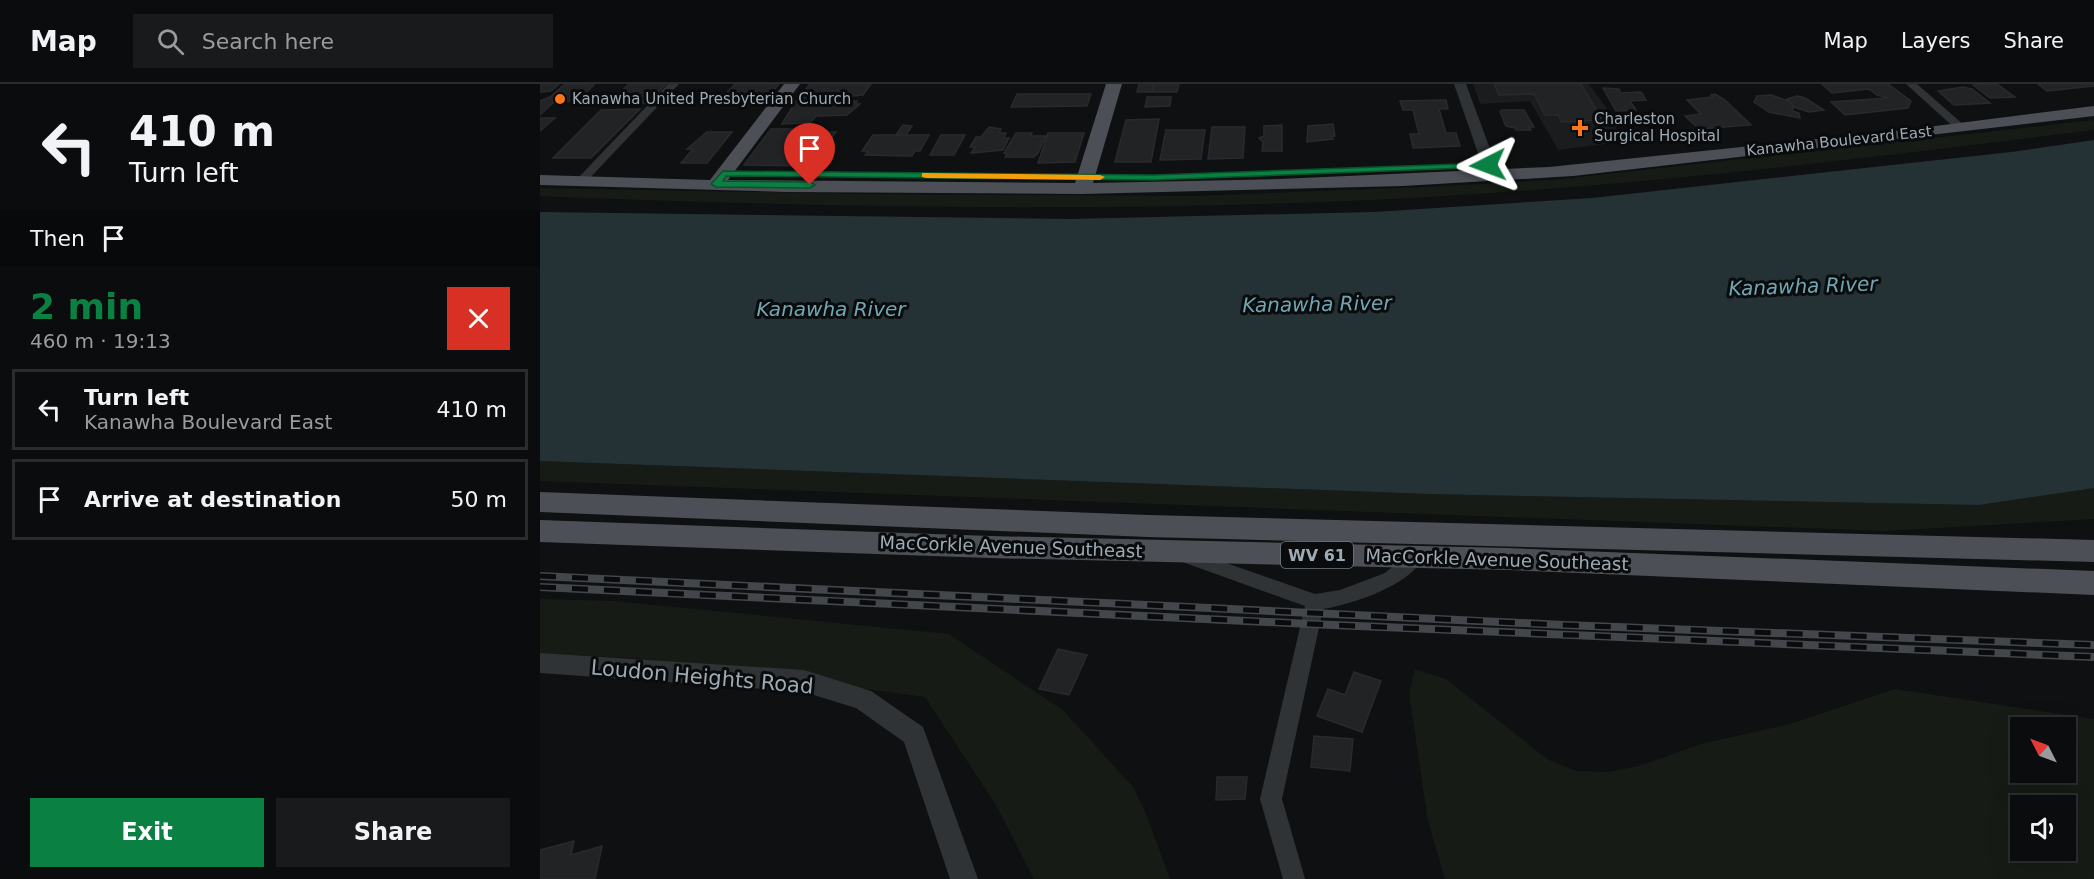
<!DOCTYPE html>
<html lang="en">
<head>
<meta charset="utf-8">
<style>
  :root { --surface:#0b0c0d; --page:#191a1b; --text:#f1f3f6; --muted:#9a9b9d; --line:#2b2c2e; --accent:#0b8043 }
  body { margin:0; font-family:"DejaVu Sans",sans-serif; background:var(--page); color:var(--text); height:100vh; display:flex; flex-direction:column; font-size:22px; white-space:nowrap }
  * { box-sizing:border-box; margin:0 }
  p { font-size:20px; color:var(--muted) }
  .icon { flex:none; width:33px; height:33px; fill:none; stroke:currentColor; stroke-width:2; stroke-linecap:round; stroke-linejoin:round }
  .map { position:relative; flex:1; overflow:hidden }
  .panel { display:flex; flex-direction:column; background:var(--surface); width:540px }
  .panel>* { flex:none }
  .guide { background:#0b0c0d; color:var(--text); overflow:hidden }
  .needle { width:39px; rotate:312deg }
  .buttons { position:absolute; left:1470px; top:633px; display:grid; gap:12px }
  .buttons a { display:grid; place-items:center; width:66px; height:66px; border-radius:0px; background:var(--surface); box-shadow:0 6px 24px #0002,0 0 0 2px var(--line); font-size:30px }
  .pin { position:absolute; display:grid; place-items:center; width:51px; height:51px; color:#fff; margin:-62px -26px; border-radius:50% 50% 50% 0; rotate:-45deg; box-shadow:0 0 6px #0007 }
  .pin .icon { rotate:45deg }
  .me { position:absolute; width:66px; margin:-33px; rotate:267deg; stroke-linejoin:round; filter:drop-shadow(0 0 4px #0008) }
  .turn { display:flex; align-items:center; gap:21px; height:126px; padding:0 30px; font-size:27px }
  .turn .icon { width:78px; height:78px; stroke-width:2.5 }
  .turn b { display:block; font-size:42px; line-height:51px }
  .then { display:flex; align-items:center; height:57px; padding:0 30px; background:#0003; gap:12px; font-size:22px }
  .round { display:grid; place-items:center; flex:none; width:63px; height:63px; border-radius:0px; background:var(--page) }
  .overview { display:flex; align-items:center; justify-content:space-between; height:102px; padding:0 30px }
  h1 { font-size:36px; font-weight:700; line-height:45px; color:var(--accent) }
  .cta { display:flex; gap:12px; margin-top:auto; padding:12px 30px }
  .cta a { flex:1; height:69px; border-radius:0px; background:var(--accent); color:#fff; font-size:24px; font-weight:700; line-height:69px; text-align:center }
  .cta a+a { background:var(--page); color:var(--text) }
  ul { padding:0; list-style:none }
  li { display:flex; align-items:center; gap:18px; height:81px; margin:0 12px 9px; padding:0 18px; border:3px solid var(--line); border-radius:0px }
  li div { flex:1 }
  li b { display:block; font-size:22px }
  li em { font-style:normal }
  header { display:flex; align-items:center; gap:36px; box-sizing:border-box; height:84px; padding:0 30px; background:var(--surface); border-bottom:2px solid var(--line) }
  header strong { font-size:28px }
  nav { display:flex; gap:33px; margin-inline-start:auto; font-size:21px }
  .search { width:420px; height:54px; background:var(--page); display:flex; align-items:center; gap:15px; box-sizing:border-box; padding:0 21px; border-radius:0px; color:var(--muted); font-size:22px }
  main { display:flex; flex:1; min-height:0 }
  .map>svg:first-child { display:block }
  .built { fill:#1b1c1e }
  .green { fill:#161c15; fill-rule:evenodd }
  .water { fill:#253235 }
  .building { fill:#222325; stroke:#292a2d; stroke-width:1.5 }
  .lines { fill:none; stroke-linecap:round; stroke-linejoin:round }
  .minor { fill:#303336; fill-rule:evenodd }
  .tertiary { fill:#303336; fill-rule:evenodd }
  .primary { fill:#4c5056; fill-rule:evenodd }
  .rail-casing { stroke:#43474c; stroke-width:8 }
  .rail { stroke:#0a0b0c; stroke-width:5; stroke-dasharray:16; stroke-linecap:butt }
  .route { fill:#0b8043; stroke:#07532c; stroke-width:1.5 }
  .slow { fill:#f59e0b }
  .poi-dot { fill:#ff7619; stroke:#0a0b0c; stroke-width:2 }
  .labels { text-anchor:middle; stroke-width:6; stroke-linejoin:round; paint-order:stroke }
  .far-poi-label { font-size:15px; fill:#9fabb4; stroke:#0a0b0c; text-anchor:start }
  .far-street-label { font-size:15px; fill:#9fabb4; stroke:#0a0b0c }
  .shield { fill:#0a0b0c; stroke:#727b82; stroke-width:1.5 }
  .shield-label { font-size:16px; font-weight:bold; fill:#9fabb4 }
  .street-label { font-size:18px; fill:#9fabb4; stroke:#0a0b0c }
  .water-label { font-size:20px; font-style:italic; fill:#71a6b3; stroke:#0a0b0c }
  .near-street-label { font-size:21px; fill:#9fabb4; stroke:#0a0b0c }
</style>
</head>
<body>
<header>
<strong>Map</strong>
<div class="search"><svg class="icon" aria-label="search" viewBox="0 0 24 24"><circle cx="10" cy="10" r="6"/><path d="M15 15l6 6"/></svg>Search here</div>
<nav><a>Map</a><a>Layers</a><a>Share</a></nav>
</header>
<main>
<section class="panel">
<div class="guide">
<div class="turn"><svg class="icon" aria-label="left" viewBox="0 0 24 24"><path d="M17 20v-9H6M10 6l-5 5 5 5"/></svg><div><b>410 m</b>Turn left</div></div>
<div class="then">Then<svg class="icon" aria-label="arrive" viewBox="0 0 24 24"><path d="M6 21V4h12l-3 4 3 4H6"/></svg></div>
</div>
<div class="overview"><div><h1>2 min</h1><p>460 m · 19:13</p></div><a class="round" style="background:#d93025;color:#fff"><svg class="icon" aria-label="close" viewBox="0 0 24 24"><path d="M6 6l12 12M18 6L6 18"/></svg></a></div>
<ul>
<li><svg class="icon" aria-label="left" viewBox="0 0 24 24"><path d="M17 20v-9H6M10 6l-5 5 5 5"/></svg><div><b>Turn left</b><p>Kanawha Boulevard East</p></div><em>410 m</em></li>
<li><svg class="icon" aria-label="arrive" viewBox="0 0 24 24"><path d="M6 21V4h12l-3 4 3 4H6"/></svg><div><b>Arrive at destination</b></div><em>50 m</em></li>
</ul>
<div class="cta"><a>Exit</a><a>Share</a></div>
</section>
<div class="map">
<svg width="1554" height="795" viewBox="0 0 1554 795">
  <rect width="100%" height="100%" fill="#0f1011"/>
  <path class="built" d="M933,0H1049L1071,30L1081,58L1018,66L990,17L940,20Z"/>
  <g class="green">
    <path d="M1554,36V46C1306,77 1056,107 806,117C539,128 267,123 0,112V104L323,110L656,112L886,103L1013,96Z"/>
    <path d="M0,377L889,410L1439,421L1554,404V435L1344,447L0,397Z"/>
    <path d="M0,515L73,517L409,550L523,626L593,703L606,730L630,795H494L456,721L385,613L95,574L0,570Z"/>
    <path d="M875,585L906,595L1007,675L1036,687L1068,688L1099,682L1161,660L1250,640L1355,605L1554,635V795H905L888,737L869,609ZM1480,644H1526V688H1480ZM1480,722H1526V766H1480Z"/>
  </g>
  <path class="water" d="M1554,56V404L1439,421L889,410L0,377V128L531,135L834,128L1052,114L1471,68Z"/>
  <g class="building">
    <path d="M0,0H19L11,7L0,8Z"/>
    <path d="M25,0L54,1L37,17H15L0,31V17L10,13Z"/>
    <path d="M89,0H126L107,19L68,20Z"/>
    <path d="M195,0H239L221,21H175Z"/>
    <path d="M270,0H331L323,11L257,17Z"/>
    <path d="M599,0H614L612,8H597Z"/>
    <path d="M614,0H639L637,8H612Z"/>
    <path d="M954,0H1041L1062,36L1022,38L1018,31H1005L994,10L959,11Z"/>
    <path d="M1282,0H1348L1371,17L1368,24L1305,31L1291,18L1348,14L1337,11L1329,5L1292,9Z"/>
    <path d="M1457,0L1475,13L1450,14L1433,1Z"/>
    <path d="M1498,0H1554V2L1507,7Z"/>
    <path d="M1423,3L1432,5L1450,19L1414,21L1398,7Z"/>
    <path d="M1063,4L1079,5L1081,9L1101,8L1106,16L1090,17L1096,26L1076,27Z"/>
    <path d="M477,10H551L547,22L471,23Z"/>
    <path d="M1175,10L1185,16L1211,41L1159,45L1145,32L1161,30L1147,16L1172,13L1171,11Z"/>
    <path d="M1231,11L1251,18L1254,22L1252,27L1259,29L1260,34L1229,28L1214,18L1217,12Z"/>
    <path d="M1257,12L1265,14L1284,26L1269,28L1254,23L1247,15Z"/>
    <path d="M607,13H631L630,22L605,23Z"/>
    <path d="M906,16L908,25H899L906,49H916L920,62L873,64L870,50H879L873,26H863L860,17Z"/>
    <path d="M256,17H317L315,20H320L307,31L276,32L270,39L242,40Z"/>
    <path d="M100,25L51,74H13L61,26Z"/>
    <path d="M962,26H984L994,43H989L991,46H976L975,44L966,42L960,28Z"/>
    <path d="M0,34H15L0,47Z"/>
    <path d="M619,35L611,78H575L586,36Z"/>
    <path d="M793,40L795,52H792L793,55L767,58L768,42Z"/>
    <path d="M363,41L372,42L366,51H356Z"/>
    <path d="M742,41V67H722L723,58L719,54L724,52V42Z"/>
    <path d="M449,43L461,45L459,49H466L464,54H469L463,66L431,69L435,63H430L436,53H441Z"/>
    <path d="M672,43H705L703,74L668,75Z"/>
    <path d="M231,45H266L264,48H296L280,71H288L284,77H275L272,82L204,81Z"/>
    <path d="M626,46H665L661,75L620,76Z"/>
    <path d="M167,48H192L167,79H141L153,65H147Z"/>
    <path d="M476,49H492L491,52H506L498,69L494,73H465L467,69H464Z"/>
    <path d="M508,49H544L535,78L498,79Z"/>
    <path d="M333,51H389L380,67H375L372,72L325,71L328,67H322Z"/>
    <path d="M401,51H425L414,71H390Z"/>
    <path d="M518,565L547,571L529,611L499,605Z"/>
    <path d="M814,588L841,597L822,648L777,632L788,605L805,611Z"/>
    <path d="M774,652L813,655L810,687L771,683Z"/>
    <path d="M677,693H707L705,715L676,716Z"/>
    <path d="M34,757L31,771L62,762L55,795H0V766Z"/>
  </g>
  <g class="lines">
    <g class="minor">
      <path d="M128,0H139L45,99H37V95Z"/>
      <path d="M1366,0H1377L1425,42V46H1417Z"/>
      <path d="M643,464L775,510L800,506L845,489L869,468L875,466L881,468L884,473C869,502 813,520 783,525L742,715L765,795H743L720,715L765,522L637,476L634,471L637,466Z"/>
    </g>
    <g class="tertiary">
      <path d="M914,0H926L960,92L958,95H948L946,92Z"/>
      <path d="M0,569L264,586L331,607L383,643L438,795H410L364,658L316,624L264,608L0,589Z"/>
    </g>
    <g class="primary">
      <path d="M244,0H260L188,96L535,99L566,0H582L553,99L740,95L1009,83L1364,46L1554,22V32L1033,92L863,102L542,110L246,108L0,101V91L170,96Z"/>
      <path d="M0,408L608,431L1554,456V478L608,453L0,428Z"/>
      <path d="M0,436L450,452L968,464L1554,487V511L968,486L450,474L0,458Z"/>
    </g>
    <defs>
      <g id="rail">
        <path d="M0,492L1024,541L1554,561"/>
        <path d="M0,503L770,540L1554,573"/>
      </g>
    </defs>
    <use href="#rail" class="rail-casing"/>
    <use href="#rail" class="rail"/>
  </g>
  <path class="route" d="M948,79H951V83L614,96L186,92L183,97L270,98L275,101L270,104L176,103L171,100L183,87L614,91Z"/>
  <path class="slow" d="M382,89L560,91L565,93L560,96L386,94L382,93Z"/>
  <g class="poi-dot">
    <circle cx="20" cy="15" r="6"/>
    <path d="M1037 35h6v6h6v6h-6v6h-6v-6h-6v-6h6z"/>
  </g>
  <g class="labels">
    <g class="far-poi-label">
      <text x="32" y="20">Kanawha United Presbyterian Church</text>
      <text x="1054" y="40">Charleston<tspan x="1054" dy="17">Surgical Hospital</tspan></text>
    </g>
    <g class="far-street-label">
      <text transform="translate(1299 57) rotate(-6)" y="5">Kanawha Boulevard East</text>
    </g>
    <rect class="shield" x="741" y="458" width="72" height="26" rx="4.5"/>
    <g class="shield-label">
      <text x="777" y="477">WV 61</text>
    </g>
    <g class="street-label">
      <text transform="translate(471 463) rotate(2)" y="6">MacCorkle Avenue Southeast</text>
      <text transform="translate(957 476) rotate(2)" y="6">MacCorkle Avenue Southeast</text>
    </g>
    <g class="water-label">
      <text transform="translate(1263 202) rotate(-2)" y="7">Kanawha River</text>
      <text transform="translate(777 220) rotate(-1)" y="7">Kanawha River</text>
      <text x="291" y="232">Kanawha River</text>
    </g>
    <g class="near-street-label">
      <text transform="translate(162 593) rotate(5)" y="7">Loudon Heights Road</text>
    </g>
  </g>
</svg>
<div class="buttons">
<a><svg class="needle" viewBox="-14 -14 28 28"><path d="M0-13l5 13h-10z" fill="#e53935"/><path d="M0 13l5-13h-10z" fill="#9a9b9d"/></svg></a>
<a><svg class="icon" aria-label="sound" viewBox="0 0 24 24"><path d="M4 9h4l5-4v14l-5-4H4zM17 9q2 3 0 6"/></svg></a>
</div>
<div class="pin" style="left:270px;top:101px;background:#d93025"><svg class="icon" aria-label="arrive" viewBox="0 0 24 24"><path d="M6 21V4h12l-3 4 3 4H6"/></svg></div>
<svg class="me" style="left:948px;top:81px" viewBox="-20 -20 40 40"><path d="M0-17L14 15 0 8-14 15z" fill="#0b8043" stroke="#fff" stroke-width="4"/></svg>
</div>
</main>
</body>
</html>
